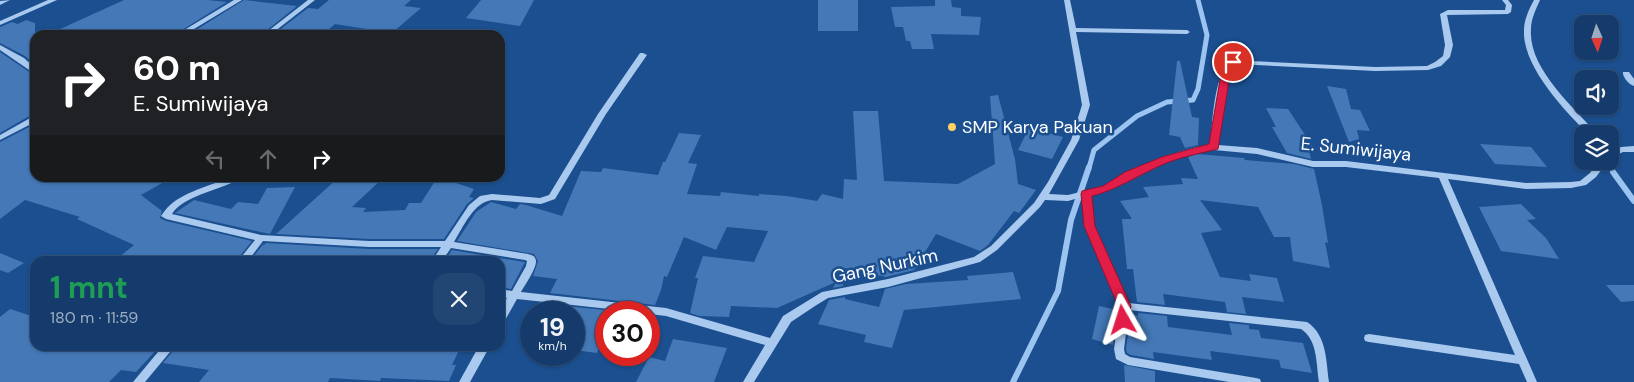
<!DOCTYPE html>
<html lang="id">
<head>
<meta charset="utf-8">
<style>
  :root { --surface:#143b6b; --page:#214673; --text:#f1f3f6; --muted:#9dadc1; --line:#33557e }
  body { margin:0; font-family:"DM Sans",sans-serif; background:var(--page); color:var(--text); height:100vh; display:flex; flex-direction:column; font-size:19px; white-space:nowrap }
  * { box-sizing:border-box; margin:0 }
  p { font-size:16px; color:var(--muted) }
  .icon { flex:none; width:28px; height:28px; fill:none; stroke:currentColor; stroke-width:2; stroke-linecap:round; stroke-linejoin:round }
  .map { position:relative; flex:1; overflow:hidden }
  .panel { position:absolute; left:30px; top:256px; width:475px; height:95px; display:flex; flex-direction:column; background:var(--surface); border-radius:15px; box-shadow:0 1px 4px #0004,0 0 0 1px var(--line) }
  .panel>* { flex:none }
  .hud { position:absolute; left:30px; top:30px; width:475px; height:152px; border-radius:15px; box-shadow:0 1px 4px #0004,0 0 0 1px var(--line); background:#202124; color:#fff; overflow:hidden }
  .needle { width:32px; rotate:177deg }
  .buttons { position:absolute; left:1574px; top:15px; display:grid; gap:10px }
  .buttons a { display:grid; place-items:center; width:45px; height:45px; border-radius:10px; background:var(--surface); box-shadow:0 1px 4px #0004,0 0 0 1px var(--line); font-size:25px }
  .speed { position:absolute; left:520px; top:301px; display:flex; gap:10px; font-size:25px; font-weight:700; text-align:center }
  .speed>* { display:grid; place-content:center; width:65px; height:65px; border-radius:50%; background:var(--surface); box-shadow:0 1px 4px #0004,0 0 0 1px var(--line); line-height:1 }
  .speed small { font-size:12px; font-weight:400 }
  .speed .limit { border:8px solid #d22; background:#fff; color:#111 }
  .pin { position:absolute; display:grid; place-items:center; width:42px; height:42px; color:#fff; margin:-21px; border:2px solid #fff; border-radius:50%; box-shadow:0 1px 5px #0007 }
  .me { position:absolute; width:55px; margin:-28px; rotate:354deg; stroke-linejoin:round; filter:drop-shadow(0 0 4px #0008) }
  .turn { display:flex; align-items:center; gap:18px; height:105px; padding:0 20px; font-size:22px }
  .turn .icon { width:65px; height:65px; stroke-width:2.5 }
  .turn b { display:block; font-size:35px; line-height:42px }
  .lanes { display:flex; align-items:center; height:48px; padding:0 20px; background:#0003; justify-content:center; gap:25px; direction:ltr }
  .lanes .off { opacity:.35 }
  .round { display:grid; place-items:center; flex:none; width:52px; height:52px; border-radius:15px; background:var(--page) }
  .overview { display:flex; align-items:center; justify-content:space-between; height:85px; padding:0 20px }
  h1 { font-size:30px; font-weight:700; line-height:38px; color:#1e9e55 }
  .map>svg:first-child { display:block }
  .lines { fill:none; stroke-linecap:round; stroke-linejoin:round }
  .stream-far1 { stroke:#9cc4f0; stroke-width:5 }
  .stream { stroke:#9cc4f0; stroke-width:6 }
  .building { fill:#4478b7 }
  .minor { fill:#a9c9ee; fill-rule:evenodd }
  .route { fill:#e11d48; stroke:#92132f }
  .poi-dot { fill:#ffd166; stroke:#1b4f8f; stroke-width:2 }
  .labels { text-anchor:middle; stroke-width:5; stroke-linejoin:round; paint-order:stroke }
  .poi-label { font-size:18px; fill:#fff; stroke:#1b4f8f; text-anchor:start }
  .street-label { font-size:18px; fill:#fff; stroke:#1b4f8f }
</style>
</head>
<body>
<div class="map">
<svg width="1634" height="382" viewBox="0 0 1634 382">
  <rect width="100%" height="100%" fill="#1b4f8f"/>
  <g class="lines">
    <path class="stream-far1" d="M1089,168L1094,150L1137,116L1167,102L1193,100L1198,89L1207,35L1198,0"/>
    <g class="stream">
      <path d="M1613,172L1634,201"/>
      <path d="M1013,382L1058,291L1071,220L1089,167"/>
    </g>
  </g>
  <g class="building">
    <path d="M124,0H208L227,2L174,35H47Z"/>
    <path d="M244,0L297,6L261,35H188Z"/>
    <path d="M329,0H411L404,6L421,8L392,33L335,24L322,35H273L308,8L318,9Z"/>
    <path d="M481,0H534L520,26L466,18Z"/>
    <rect x="818" y="0" width="40" height="31"/>
    <path d="M935,0H951L952,7L961,8V16L981,17L979,35L931,34L934,49H912L910,41H906L903,27H895L891,7L935,6Z"/>
    <path d="M26,20L35,23V65L25,56L0,43V27L12,22L18,24Z"/>
    <path d="M0,52L35,76V115H31L0,133Z"/>
    <path d="M1177,61H1180L1192,117L1199,118L1198,145L1185,148L1180,137L1169,135Z"/>
    <path d="M1327,86L1346,89L1351,109L1360,110L1370,131L1357,130L1359,139L1349,142Z"/>
    <path d="M998,95L1015,159L1018,184L1036,190L1019,213L1014,211L988,245L980,251L936,234L914,270L886,277L840,267L843,286L833,288L836,282L777,308L731,306L729,317L699,316L690,313L698,278H695L703,256L754,262L768,231L727,227L716,250L684,237L667,277L664,276L661,290L655,305L550,293L557,279L533,276L538,261L534,254L457,241L476,212L491,202L516,209L520,204L526,205L562,216L581,171L601,172L603,168L658,175L663,162H665L679,133L701,135L688,163L697,164L687,194L720,196L721,192L759,196V194L787,196L817,201L822,194L843,199L844,179L857,180L853,111H878L884,181L958,184L995,164L990,96Z"/>
    <path d="M1266,108L1288,109L1315,150H1309L1311,159L1287,153L1272,127H1276Z"/>
    <path d="M35,124V178H171L141,195L162,211L160,218L166,221L252,241L236,261H114L134,245L77,219L80,217L25,200L0,219V142Z"/>
    <path d="M1029,128L1063,137L1052,159L1018,150Z"/>
    <path d="M1480,144L1531,147L1547,167L1495,164Z"/>
    <path d="M1197,154L1244,158L1245,160L1294,164L1314,169L1322,205L1328,243L1325,242L1330,268L1293,261L1290,237H1274L1258,207L1200,200L1222,230L1201,233L1220,277L1251,281L1249,274L1277,278L1284,302L1242,297L1246,314L1227,312L1225,302L1163,294L1165,305L1137,302L1133,269H1127L1122,219H1132L1120,201L1149,197L1143,187L1183,184L1181,178L1198,179L1188,157Z"/>
    <path d="M338,178H383L352,207L366,208L363,212L405,210L409,203H421L437,178H451L450,181L474,189L469,197L474,198L467,204L444,239H369L276,234Z"/>
    <path d="M295,187L270,234L175,213L194,200L231,209L238,202L258,204L267,188Z"/>
    <path d="M1521,204L1536,219L1527,220L1546,238L1559,259L1501,251L1479,207Z"/>
    <path d="M264,243L263,246L266,243L369,249H438L430,261H250Z"/>
    <path d="M452,250L524,262H525L511,289L500,287V261H444Z"/>
    <path d="M0,253L24,263L8,273L0,270Z"/>
    <path d="M1013,272L1021,299L904,310L892,348L864,342L866,335L818,324L829,300L845,297V299L879,307L885,289L906,284L968,280L967,276Z"/>
    <path d="M1606,285H1634V301L1621,302Z"/>
    <path d="M546,304L624,312H606V349L599,348L597,353L574,350V312H541Z"/>
    <path d="M1099,306L1118,310L1113,345L1092,339Z"/>
    <path d="M10,309L35,317V346H160L136,372L121,370L109,382H0V317Z"/>
    <path d="M1138,313L1167,316L1168,327L1232,335L1229,323L1249,325V329L1259,330L1261,338L1303,343L1312,373L1281,368L1279,360L1210,351L1212,360L1153,352L1154,359L1131,355L1127,353L1126,349L1129,326L1134,338L1132,314L1138,316Z"/>
    <path d="M673,339L727,348L714,382H636L649,357L665,361Z"/>
    <path d="M177,346H461L452,365H456L449,381L381,378L380,381L330,378L328,382H199L209,370L163,363Z"/>
    <path d="M1124,365L1155,371V382H1125Z"/>
  </g>
  <g class="lines">
    <g class="minor">
      <path d="M10,0L0,5V1Z"/>
      <path d="M48,0H57L0,25V21Z"/>
      <path d="M234,0H242L184,35H176Z"/>
      <path d="M308,0H315L270,35H263Z"/>
      <path d="M1064,0H1070L1076,28L1187,30L1190,32L1187,34L1076,32L1090,105L1079,140L1049,194L1068,195L1104,186L1126,173L1162,157L1196,147L1210,145C1213,120 1213,80 1230,60L1375,67L1427,66L1435,62L1443,56L1445,45L1440,14L1448,10H1505L1506,5L1502,0H1508L1512,5L1511,12L1508,14L1447,15L1453,45L1450,57L1441,66L1428,70L1375,71L1235,64C1222,79 1220,125 1218,145L1257,148L1313,161H1346L1526,183L1571,182L1580,181L1590,173L1599,161H1608L1596,177L1586,185L1571,188L1526,189L1448,179L1537,382H1527L1519,364L1369,342L1365,341L1364,338L1365,335L1369,334L1515,355L1439,178L1346,167H1313L1257,154L1214,150L1197,152L1168,161L1132,177L1110,190L1091,195L1094,226L1128,303L1307,322C1327,335 1326,361 1329,382H1319C1316,364 1318,340 1301,329L1129,310L1124,349L1125,354L1130,357L1256,378L1260,379L1261,382H1229L1128,365L1116,359L1114,349L1120,306L1084,226L1082,197L1068,201L1045,200L1040,207L997,250L980,262L888,287L828,298L815,306L791,322L754,382H743L765,345L666,316L649,314V312H637L517,299L504,322L500,323V310L507,298L500,297V289L512,291L526,266L527,261L525,260L451,248L442,261H432L441,247H369L263,241L248,261H238L255,240L166,219L161,216C165,210 169,205 175,201C188,192 224,178 239,178L238,180C219,190 183,196 172,214L261,235L369,241H445L469,205L480,196L492,194L540,198L549,195L598,114L640,53H643L647,55L606,114L555,199L541,204L492,200C474,202 463,227 454,242L528,254C530,255 534,255 535,258C540,264 525,285 521,292L666,308L770,338L783,316L822,292L888,279L974,257L991,246L1034,203L1048,182L1071,140L1082,105Z"/>
      <path d="M1534,0H1540C1536,9 1531,19 1531,29C1528,69 1574,107 1597,134H1588C1564,110 1522,66 1524,30C1524,20 1529,9 1534,0Z"/>
      <path d="M0,45L24,58L35,68V74L0,50Z"/>
      <path d="M1623,72H1629L1634,79V86C1629,85 1622,76 1623,72Z"/>
      <path d="M32,117H35V122L0,140V135Z"/>
      <path d="M1634,146V152H1623L1610,158V152L1621,147Z"/>
      <path d="M163,346H175L145,382H133Z"/>
      <path d="M479,346H490L470,382H459Z"/>
    </g>
  </g>
  <path class="route" d="M1229,60H1236L1237,62L1231,69L1218,149C1202,153 1185,156 1169,162C1143,172 1120,189 1092,196L1095,226L1131,306L1127,324H1118L1116,320L1118,306L1084,226L1081,194L1082,191L1103,186L1125,172L1162,157L1209,144L1222,68Z"/>
  <circle class="poi-dot" cx="952" cy="127" r="5"/>
  <g class="labels">
    <g class="poi-label">
      <text x="962" y="133">SMP Karya Pakuan</text>
    </g>
    <g class="street-label">
      <text transform="translate(1356 149) rotate(6)" y="6">E. Sumiwijaya</text>
      <text transform="translate(885 266) rotate(-12)" y="6">Gang Nurkim</text>
    </g>
  </g>
</svg>
<div class="buttons">
<a><svg class="needle" viewBox="-14 -14 28 28"><path d="M0-13l5 13h-10z" fill="#e53935"/><path d="M0 13l5-13h-10z" fill="#9dadc1"/></svg></a>
<a><svg class="icon" aria-label="sound" viewBox="0 0 24 24"><path d="M4 9h4l5-4v14l-5-4H4zM17 9q2 3 0 6"/></svg></a>
<a><svg class="icon" aria-label="layers" viewBox="0 0 24 24"><path d="M12 4l9 5-9 5-9-5zM3 14l9 5 9-5"/></svg></a>
</div>
<div class="speed"><div>19<small>km/h</small></div><div class="limit">30</div></div>
<div class="pin" style="left:1233px;top:62px;background:#d93025"><svg class="icon" aria-label="arrive" viewBox="0 0 24 24"><path d="M6 21V4h12l-3 4 3 4H6"/></svg></div>
<svg class="me" style="left:1123px;top:320px" viewBox="-20 -20 40 40"><path d="M0-17L14 15 0 8-14 15z" fill="#e11d48" stroke="#fff" stroke-width="4"/></svg>
<div class="hud">
<div class="turn"><svg class="icon" aria-label="right" viewBox="0 0 24 24"><path d="M7 20v-9h11M14 6l5 5-5 5"/></svg><div><b>60 m</b>E. Sumiwijaya</div></div>
<div class="lanes"><svg class="icon off" aria-label="left" viewBox="0 0 24 24"><path d="M17 20v-9H6M10 6l-5 5 5 5"/></svg><svg class="icon off" aria-label="ahead" viewBox="0 0 24 24"><path d="M12 20V5M6 11l6-6 6 6"/></svg><svg class="icon" aria-label="right" viewBox="0 0 24 24"><path d="M7 20v-9h11M14 6l5 5-5 5"/></svg></div>
</div>
<section class="panel">
<div class="overview"><div><h1>1 mnt</h1><p>180 m · 11:59</p></div><a class="round"><svg class="icon" aria-label="close" viewBox="0 0 24 24"><path d="M6 6l12 12M18 6L6 18"/></svg></a></div>
</section>
</div>
</body>
</html>
